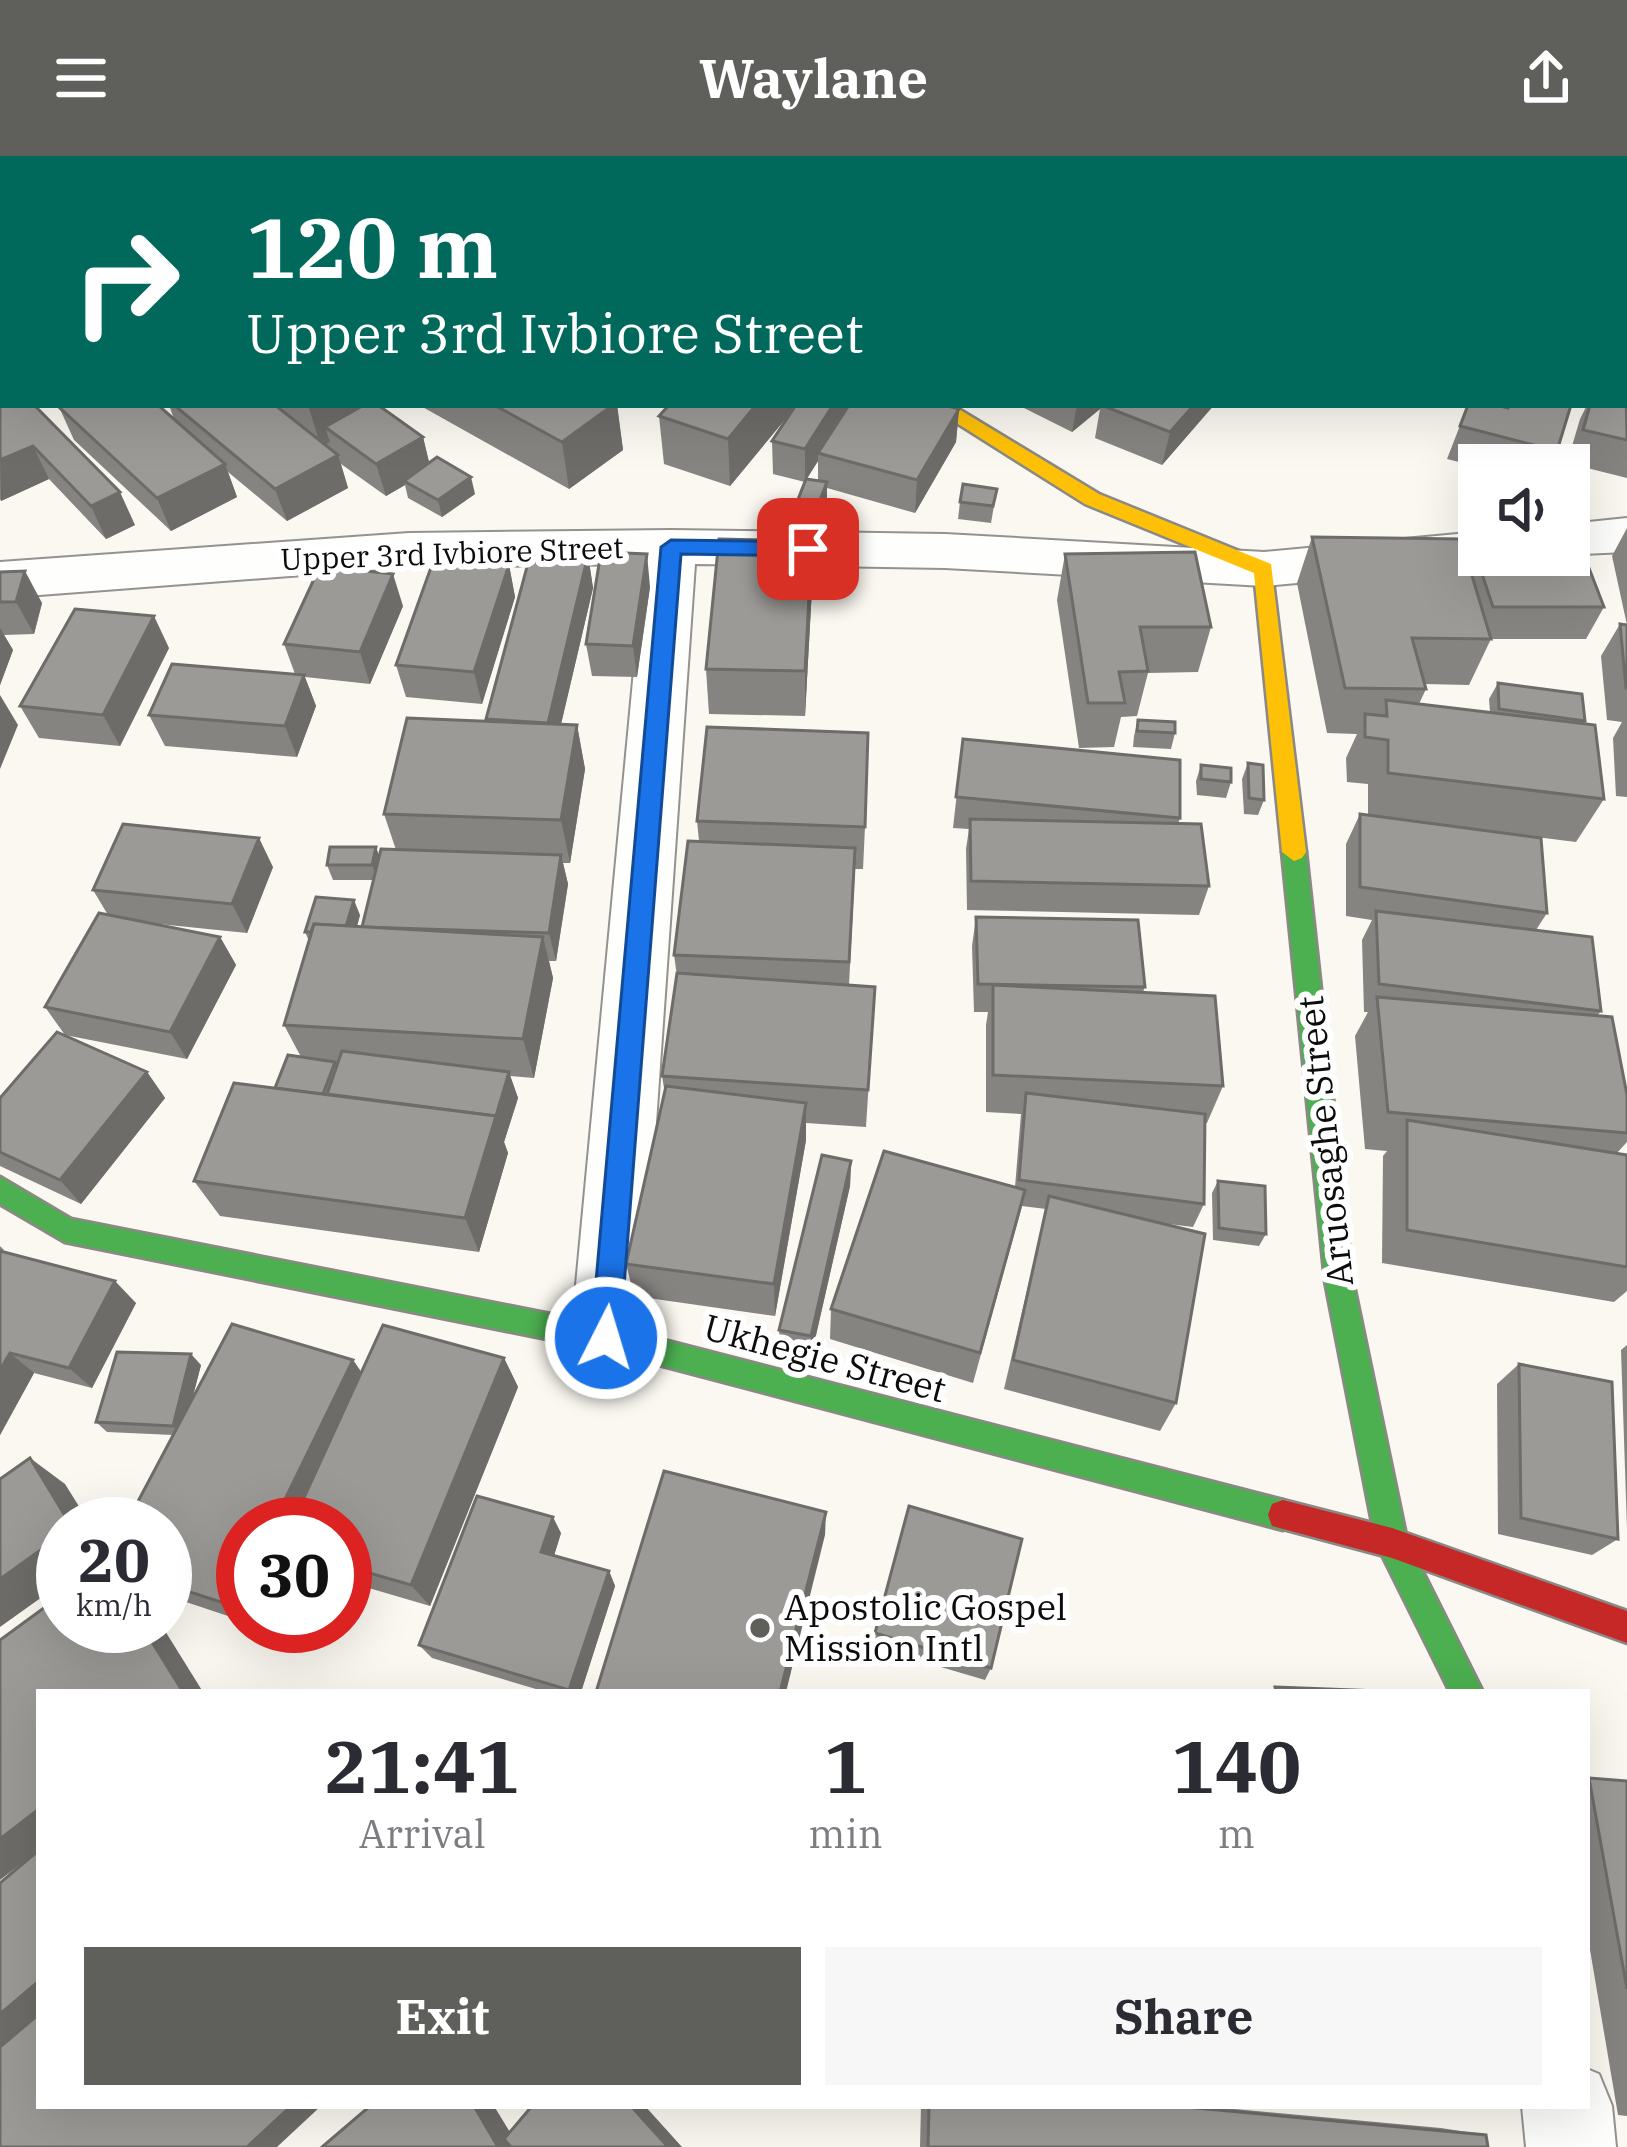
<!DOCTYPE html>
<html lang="en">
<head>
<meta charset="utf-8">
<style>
  :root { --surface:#fff; --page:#f7f7f7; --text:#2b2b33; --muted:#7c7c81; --accent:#5f5f5c }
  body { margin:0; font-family:"IBM Plex Serif",serif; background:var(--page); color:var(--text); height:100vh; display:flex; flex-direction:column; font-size:45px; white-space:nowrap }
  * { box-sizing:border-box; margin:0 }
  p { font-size:39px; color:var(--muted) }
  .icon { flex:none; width:66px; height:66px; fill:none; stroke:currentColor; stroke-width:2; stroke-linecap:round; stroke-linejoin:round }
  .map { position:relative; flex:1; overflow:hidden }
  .sheet { position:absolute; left:36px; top:1533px; width:1554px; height:420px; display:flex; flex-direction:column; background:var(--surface); border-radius:0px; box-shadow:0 12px 48px #0002 }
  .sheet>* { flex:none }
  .hud { position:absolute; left:0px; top:0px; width:1629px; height:252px; box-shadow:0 12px 48px #0002; background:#00695c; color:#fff; overflow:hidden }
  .buttons { position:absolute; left:1458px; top:288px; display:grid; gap:24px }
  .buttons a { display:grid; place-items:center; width:132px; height:132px; border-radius:0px; background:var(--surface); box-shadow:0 12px 48px #0002; font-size:60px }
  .speed { position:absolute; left:36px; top:1341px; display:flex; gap:24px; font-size:60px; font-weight:700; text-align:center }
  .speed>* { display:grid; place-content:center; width:156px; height:156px; border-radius:50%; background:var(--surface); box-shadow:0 12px 48px #0002; line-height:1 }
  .speed small { font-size:30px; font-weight:400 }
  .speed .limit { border:18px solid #d22; background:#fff; color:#111 }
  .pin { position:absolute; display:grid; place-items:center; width:102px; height:102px; color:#fff; margin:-51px; border-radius:24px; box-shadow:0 6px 18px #0006 }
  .me { position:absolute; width:132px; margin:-66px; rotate:5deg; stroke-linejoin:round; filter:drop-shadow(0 0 9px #0008) }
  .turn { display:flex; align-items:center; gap:42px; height:252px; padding:0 48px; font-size:54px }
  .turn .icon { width:156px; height:156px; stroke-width:2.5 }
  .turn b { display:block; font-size:84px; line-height:102px }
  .eta { display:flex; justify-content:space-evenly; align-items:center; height:204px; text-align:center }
  .eta b { font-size:72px; font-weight:700; line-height:84px }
  .cta { display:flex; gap:24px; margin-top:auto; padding:24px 48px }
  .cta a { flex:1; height:138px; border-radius:0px; background:var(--accent); color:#fff; font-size:48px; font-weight:700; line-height:138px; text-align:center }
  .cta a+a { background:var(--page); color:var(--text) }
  header { display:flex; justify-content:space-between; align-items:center; height:156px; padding:0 48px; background:var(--accent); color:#fff; font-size:54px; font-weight:700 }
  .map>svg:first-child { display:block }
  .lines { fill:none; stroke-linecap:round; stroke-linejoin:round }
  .street-casing { stroke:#93928f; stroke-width:4 }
  .fast-casing { stroke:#8a8985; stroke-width:5 }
  .slow-casing { stroke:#8a8985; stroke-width:5 }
  .jam-casing { stroke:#8a8985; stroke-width:5 }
  .street { fill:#fefefd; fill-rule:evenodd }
  .fast { fill:#4caf50; fill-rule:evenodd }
  .slow { fill:#ffc107; fill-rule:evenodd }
  .jam { fill:#c62828; fill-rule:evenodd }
  .wall { fill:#868481; fill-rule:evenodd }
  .shaded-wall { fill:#6d6c69 }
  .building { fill:#9c9a96; stroke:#6d6c69; stroke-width:3 }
  .route { fill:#1a73e8; stroke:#114b97; stroke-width:3 }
  .poi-dot { fill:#5f5f5c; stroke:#fff; stroke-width:4.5 }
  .labels { text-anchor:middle; stroke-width:12; stroke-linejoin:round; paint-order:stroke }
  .far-street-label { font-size:30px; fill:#0c0c0c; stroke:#fff }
  .street-label { font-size:36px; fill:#0c0c0c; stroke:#fff }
  .poi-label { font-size:36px; fill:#0c0c0c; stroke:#fff; text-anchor:start }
</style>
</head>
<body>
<header><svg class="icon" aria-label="menu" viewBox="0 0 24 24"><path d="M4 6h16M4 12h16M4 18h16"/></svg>Waylane<svg class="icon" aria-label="share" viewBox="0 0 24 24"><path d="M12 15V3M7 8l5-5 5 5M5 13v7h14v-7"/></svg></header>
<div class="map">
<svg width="1627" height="1991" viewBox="0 0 1627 1991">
  <rect width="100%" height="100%" fill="#faf8f0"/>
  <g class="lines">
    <defs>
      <g id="street">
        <path d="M210,0H257L208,3Z"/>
        <path d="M477,0H523L525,3H480Z"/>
        <path d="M1207,0H1253L1255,3H1210Z"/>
        <path d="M1522,0H1564L1566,3H1524Z"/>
        <path d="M3,98V125L0,126V99Z"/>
        <rect x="1626" y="190" width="1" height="29"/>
        <path d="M1627,362V396L1559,399H1569V368Z"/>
        <path d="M671,374L945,378L1264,396L1479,376V399H1501L1497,405L1479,410L1264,430L945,412L695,408L641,1182L631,1205L606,1215L581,1205L571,1182L644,408L409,411L0,442V406L409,377Z"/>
        <path d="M1587,1913L1599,1918L1612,1950L1616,1991H1526L1522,1950H1587Z"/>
      </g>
      <g id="fast">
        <path d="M1294,687L1306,696L1353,1125L1407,1384L1483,1536H1450L1376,1387L1325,1125L1282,696Z"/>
        <path d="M0,1021L71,1063L606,1169L1283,1344L1294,1348L1298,1359L1294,1370L1283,1374L606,1195L65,1086L0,1048Z"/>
      </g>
      <path id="slow" d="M928,249H952L1099,338L1271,408L1306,696L1302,702L1294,705L1282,696L1254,417L1085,348Z"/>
      <path id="jam" d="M1283,1344L1392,1372L1627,1455V1487L1392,1402L1272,1370L1268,1359L1272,1348Z"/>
    </defs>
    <use href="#street" class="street-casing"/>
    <use href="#fast" class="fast-casing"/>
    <use href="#slow" class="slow-casing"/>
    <use href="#jam" class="jam-casing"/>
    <use href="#street" class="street"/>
    <use href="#fast" class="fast"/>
    <use href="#slow" class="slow"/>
    <use href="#jam" class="jam"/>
  </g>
  <g class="wall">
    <path d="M0,0H115L108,3H3V51L0,52Z"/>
    <path d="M239,0H487L488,3H240Z"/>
    <path d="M564,0H841V3H569Z"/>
    <path d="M892,0H1108L1112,3H892Z"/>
    <path d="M1358,0H1518L1517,3H1364Z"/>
    <path d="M1567,0H1627V26L1626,3H1570Z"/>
    <rect x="1626" y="27" width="1" height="112"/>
    <path d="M0,119L3,249H40L37,251L135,369L106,383L49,323L1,345L0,343Z"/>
    <path d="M1627,237V322L1567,307L1580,263L1587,249H1626Z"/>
    <path d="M169,249H378L423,281L429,307L475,338L442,361L408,342L405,329L386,340L341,308L348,332L287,365L228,316L237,341L171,375L74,284L59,251L174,263Z"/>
    <path d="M419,249H617L623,294L569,333Z"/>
    <path d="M1018,249H1214L1162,309L1095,282L1100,253L1072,276Z"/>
    <path d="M1468,249L1505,251L1506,249H1571L1557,295L1551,309H1479V311L1447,303Z"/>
    <path d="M959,253L956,286L915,357L827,332V343L818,366L797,363V346L805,326L773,318L772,285L790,257L730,330L664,308L659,260ZM818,305V325L806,323Z"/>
    <path d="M997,333L991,367L958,363L960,346Z"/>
    <path d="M1627,372V641L1616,640L1613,582L1622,566L1607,564L1601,500L1620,468L1627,469L1612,400Z"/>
    <path d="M1312,381L1468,407L1474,394L1604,451L1586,483H1491L1469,529L1424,528L1426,533L1419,548L1490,556L1489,543L1498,527L1585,565L1583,567L1604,643L1576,686L1511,678L1547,757L1536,774L1601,855L1597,860L1627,939V986L1617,997L1627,999V1135L1614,1146L1382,1107L1383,1000L1387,995L1365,993L1355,880L1368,856H1364L1362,784L1372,764L1346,760V688L1360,658L1368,659V628L1347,626L1346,602L1357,578L1327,577L1297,427Z"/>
    <path d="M1065,398L1211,471L1198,516L1148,517L1137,560L1121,561L1114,591L1079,592L1057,444Z"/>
    <path d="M588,399L593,432L561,568L577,569L585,613L570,707H563L568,728L556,805H549L553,822L534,922L510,920L518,942L504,986L508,997L479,1096L220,1060L194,1025L301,901L284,869L309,785L305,776L360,759L357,771H362L373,724H333L327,709L376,691L379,700L396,694L384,658L486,565Z"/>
    <path d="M509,409L515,441L482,548L406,541L396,509Z"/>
    <path d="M0,416L42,447L34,478L4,479L13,494L0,529Z"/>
    <path d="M650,431L637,521L592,520L586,488Z"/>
    <path d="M812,432L805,560L709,558L706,513Z"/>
    <path d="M403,450L370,528L305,521L316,550L297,601L165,590L149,559L295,518L284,488Z"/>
    <path d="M169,492L120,590L39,582L20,550Z"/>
    <path d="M1138,564L1175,577L1171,593L1133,591L1134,580Z"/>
    <path d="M963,583L1180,662L1178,668L1209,730L1199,759L967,754L966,693L969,673L953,672Z"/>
    <path d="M1248,607L1264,644L1258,659L1244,658L1242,623Z"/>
    <path d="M1201,609L1231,626L1226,642L1197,639L1196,625Z"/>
    <path d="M697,665L865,671L863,713H855L849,829L875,831L866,971L806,967V984L775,1160L634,1140L626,1108L665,938L662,920L677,820L674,799L699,685Z"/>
    <path d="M273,711L247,777L149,767L220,781L236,809L187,903L65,879L45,851L108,759L93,734Z"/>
    <path d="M976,761L1145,831L1143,836L1223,930L1207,967H1205L1204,1048L1193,1071L1160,1067L1176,1247L1160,1275L1004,1233L1046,1053L1022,1050L973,1227L830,1183L831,1153L1015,1031L1021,958L986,956V869L988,856H974L972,790Z"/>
    <path d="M147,916L165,942L81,1048L0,1010V942Z"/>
    <path d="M851,1005L850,1030L811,1201L781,1195L779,1174Z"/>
    <path d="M1218,1025L1266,1078L1259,1090L1213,1084L1212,1037Z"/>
    <path d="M0,1090L4,1094L1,1096L136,1147L92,1232L34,1217L0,1279Z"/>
    <path d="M1627,1189V1372L1621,1194Z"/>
    <path d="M504,1202L518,1231L430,1450L345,1425V1368H243V1465L165,1439V1368L173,1279L107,1276L96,1266L201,1209L192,1243L353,1204L361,1216Z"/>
    <path d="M1519,1208L1618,1383L1592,1399L1498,1378L1497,1228Z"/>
    <path d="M561,1377L554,1400L609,1415L615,1430L581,1536H546L432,1502L419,1489Z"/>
    <path d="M875,1477L991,1512L985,1524L873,1491Z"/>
    <path d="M1589,1622L1627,1625V1960L1618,1959L1587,1776V1623Z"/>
    <path d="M921,1950H1203L1441,1972L1486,1979L1488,1991H920Z"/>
  </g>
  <g class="shaded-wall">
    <path d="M55,0H115L108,3H56Z"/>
    <path d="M453,0H487L488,3H447Z"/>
    <path d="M825,0H841V3H820Z"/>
    <path d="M960,0H1011L1006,3H955Z"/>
    <path d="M1404,0H1424L1423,3H1403Z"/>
    <path d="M1488,0H1518L1517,3H1484Z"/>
    <path d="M3,11V51L0,52V12Z"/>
    <path d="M3,177V218L0,220V178Z"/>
    <path d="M3,228V249H40L0,272V230Z"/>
    <path d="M308,249H369L325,271L330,286L321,291Z"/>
    <path d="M613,249H617L623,294L569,333L562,286Z"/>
    <path d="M756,249H797L730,330L728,283Z"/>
    <path d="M833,249H850L818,297V305L805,326V293Z"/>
    <path d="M1077,249H1100V253L1072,276Z"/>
    <path d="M1194,249H1214L1162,309L1170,276Z"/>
    <path d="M959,253L956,286L915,357L917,324Z"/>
    <path d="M423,281L431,314L404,325L405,329L386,340L376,308Z"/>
    <path d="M33,290L49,323L1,345L0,304Z"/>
    <path d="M338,299L348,332L287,365L275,333Z"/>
    <path d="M225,308L237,341L171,375L157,342Z"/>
    <path d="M471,321L475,338L442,361L438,344Z"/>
    <path d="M827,326V343L818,366V349Z"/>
    <path d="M120,336L135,369L106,383L91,350Z"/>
    <path d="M812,385V432L805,560V515Z"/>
    <path d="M647,398L650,431L637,521L633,490Z"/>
    <path d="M588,399L593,432L554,598L548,567Z"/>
    <path d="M509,409L515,441L482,548L474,516Z"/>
    <path d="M25,415L42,447L34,478L16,446Z"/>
    <path d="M393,418L403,450L370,528L360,496Z"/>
    <path d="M154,460L169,492L120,590L103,559Z"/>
    <path d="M0,472L13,494L0,529Z"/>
    <path d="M304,519L316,550L297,601L285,570Z"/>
    <path d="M0,539L18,569L0,613Z"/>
    <path d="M577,569L585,613L570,707L561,664Z"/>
    <path d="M259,682L273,711L247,777L232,748Z"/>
    <path d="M376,691L381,706L378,724L372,709Z"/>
    <path d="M561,699L568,728L556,805L549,777Z"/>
    <path d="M354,744L360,759L350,794L343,779Z"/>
    <path d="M220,781L236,809L187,903L170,876Z"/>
    <path d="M543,781L553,822L534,922L523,883Z"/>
    <path d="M147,916L165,942L81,1048L60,1024Z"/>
    <path d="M509,916L518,942L504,986L508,997L479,1096L465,1062Z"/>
    <path d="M806,947V984L775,1160L774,1128Z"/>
    <path d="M851,1005L850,1030L811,1201V1180Z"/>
    <path d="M115,1125L136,1147L92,1232L69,1212Z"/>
    <path d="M10,1197L34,1217L0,1279V1214Z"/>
    <path d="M191,1198L201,1209L183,1279L173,1270Z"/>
    <path d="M504,1202L518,1231L430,1450L411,1429Z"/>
    <path d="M353,1204L373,1233L309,1368H273Z"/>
    <path d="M30,1302L65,1328L90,1368H70Z"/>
    <path d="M826,1356L825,1379L786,1536H780Z"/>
    <path d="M553,1361L561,1377L550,1412L541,1396Z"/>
    <path d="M63,1378V1426L0,1471V1423Z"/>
    <path d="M609,1415L615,1430L581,1536H571L569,1534Z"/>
    <path d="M243,1430V1457L233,1450Z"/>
    <path d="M142,1470H162L203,1536H183Z"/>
    <path d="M39,1653V1694L0,1724V1683Z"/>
    <path d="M39,1825V1863L0,1897V1858Z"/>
    <path d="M291,1950H321L277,1991H247Z"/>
    <path d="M474,1950H494L519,1991H498Z"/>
    <path d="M631,1950H645L682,1991H668Z"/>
  </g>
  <g class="building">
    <path d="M0,0H27L20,3H3V11L0,12Z"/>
    <path d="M242,0H347L351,3H246Z"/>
    <path d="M396,0H453L447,3H401Z"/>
    <path d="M630,0H726L722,3H626Z"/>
    <path d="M742,0H825L820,3H738Z"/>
    <path d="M938,0H960L955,3H944Z"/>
    <path d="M992,0H1108L1112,2L986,3Z"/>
    <path d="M1451,0H1488L1484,3H1457Z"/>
    <rect x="1626" y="27" width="1" height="64"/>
    <path d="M3,117V177L0,178V119Z"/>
    <path d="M0,200L3,202V228L0,230Z"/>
    <path d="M1626,237L1627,284L1583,274L1590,249H1626Z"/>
    <path d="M3,248L34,249L120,336L91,350L33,290L0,304V249Z"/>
    <path d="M63,249H158L225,308L157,342L59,251Z"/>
    <path d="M174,249H275L338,299L275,333Z"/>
    <path d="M364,249H378L423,281L376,308L325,271Z"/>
    <path d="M494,249H613L562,286Z"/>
    <path d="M669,249H756L728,283L659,260Z"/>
    <path d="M796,249H833L805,293L772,285Z"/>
    <path d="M849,249H944L959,253L917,324L818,297Z"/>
    <path d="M1101,249H1194L1170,276Z"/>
    <path d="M1468,249H1496L1508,252L1509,249H1571L1557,295L1460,270Z"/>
    <path d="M437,301L471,321L438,344L404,325Z"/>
    <path d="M806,323L827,326L818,349L797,346Z"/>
    <path d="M963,328L997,333L993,350L960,346Z"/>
    <path d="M1312,381L1461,383L1491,483L1412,482L1426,533L1345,532Z"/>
    <path d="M719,383L812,385L805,515L706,513Z"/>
    <path d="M1474,394H1479V399H1569V394H1582L1604,451H1493Z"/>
    <path d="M531,396L588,399L548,567L486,563Z"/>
    <path d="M601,396L647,398L633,490L586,488Z"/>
    <path d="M1195,396L1211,471H1140L1148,515L1119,516L1125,547H1088L1065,398Z"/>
    <path d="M434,403L509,409L474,516L396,509Z"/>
    <path d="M320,410L393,418L360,496L284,488Z"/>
    <path d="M25,415L16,446H0V416Z"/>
    <path d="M75,453L154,460L103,559L20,550Z"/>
    <path d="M1620,468L1627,469V532H1626Z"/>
    <path d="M172,508L304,519L285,570L149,559Z"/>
    <path d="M1498,527L1582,538L1585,565L1499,553Z"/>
    <path d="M1386,544L1595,569L1604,643L1388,617V584L1365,581V558L1387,560Z"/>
    <path d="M407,562L577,569L561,664L384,658Z"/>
    <path d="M1138,564L1175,566V577L1137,575Z"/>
    <path d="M707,571L868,577L865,671L697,665Z"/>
    <path d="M963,583L1180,604V662L956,641Z"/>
    <path d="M1248,607L1263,609L1264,644L1249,642Z"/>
    <path d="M1201,609L1231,612V626L1201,623Z"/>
    <path d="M1360,658L1541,682L1547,757L1360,731Z"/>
    <path d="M970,663L1201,668L1209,730L971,725Z"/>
    <path d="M123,668L259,682L232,748L93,734Z"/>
    <path d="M688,685L855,692L849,806L674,799Z"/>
    <path d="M330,691H376L372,709H327Z"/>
    <path d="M381,693L561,699L549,777L362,771Z"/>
    <path d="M316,741L354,744L346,770L314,768L311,776H305Z"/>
    <path d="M1376,755L1592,781L1601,855L1379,828Z"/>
    <path d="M99,757L220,781L170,876L45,851Z"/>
    <path d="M976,761L1138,764L1145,831L978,828Z"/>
    <path d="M314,768L543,781L523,883L284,869Z"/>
    <path d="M677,817L875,831L868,934L662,920Z"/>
    <path d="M993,829L1215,840L1223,930L993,919Z"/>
    <path d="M1377,841L1612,861L1627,939V977L1388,956Z"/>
    <path d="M57,876L147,916L60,1024L0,996V942Z"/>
    <path d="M342,895L509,916L496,960L327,938Z"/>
    <path d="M288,899L335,906L323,938L275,932Z"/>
    <path d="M234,927L496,960L465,1062L194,1025Z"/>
    <path d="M666,930L806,947L774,1128L626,1108Z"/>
    <path d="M1026,937L1205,958L1204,1048L1019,1024Z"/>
    <path d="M1407,964L1627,999V1111L1407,1074Z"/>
    <path d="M884,995L1025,1034L980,1197L831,1153Z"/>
    <path d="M822,999L851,1005L811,1180L779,1174Z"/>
    <path d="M1218,1025L1265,1030L1266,1078L1219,1072Z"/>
    <path d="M1049,1040L1205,1078L1176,1247L1013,1204Z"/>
    <path d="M0,1095L115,1125L69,1212L10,1197L0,1214Z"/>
    <path d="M232,1168L353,1204L273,1368H243V1430L233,1450L165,1428V1368H126Z"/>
    <path d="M383,1169L504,1202L411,1429L345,1410V1368H292Z"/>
    <path d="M117,1196L191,1198L173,1270L96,1266Z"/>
    <path d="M1519,1208L1612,1226L1618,1383L1521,1362Z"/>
    <path d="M30,1302L70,1368H63V1378L0,1423V1323Z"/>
    <path d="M664,1315L826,1356L780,1536H596Z"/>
    <path d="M477,1340L553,1361L541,1396L609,1415L569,1534L419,1489Z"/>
    <path d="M909,1350L1022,1383L991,1512L875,1477Z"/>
    <path d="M63,1438V1470H142L183,1536H39V1653L0,1683V1484Z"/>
    <path d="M1275,1531L1406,1536H1276Z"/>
    <path d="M1589,1622L1627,1625V1833Z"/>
    <path d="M39,1694V1825L0,1858V1727Z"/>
    <path d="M39,1858V1950H291L247,1991H0V1891Z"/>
    <path d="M370,1950H474L498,1991H322Z"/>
    <path d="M532,1950H631L668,1991H511L504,1983Z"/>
    <path d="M929,1950H1174L1486,1979L1488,1991H928Z"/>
  </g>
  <path class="route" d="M671,384L808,386L819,393L808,400L681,398L620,1182L616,1192L606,1196L595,1192L591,1182L661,391Z"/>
  <circle class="poi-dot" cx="760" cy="1472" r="12"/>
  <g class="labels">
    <g class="far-street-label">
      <text transform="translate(452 398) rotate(-2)" y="10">Upper 3rd Ivbiore Street</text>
    </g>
    <g class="street-label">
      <text transform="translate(1325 985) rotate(-96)" y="13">Aruosaghe Street</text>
      <text transform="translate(825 1202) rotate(15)" y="13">Ukhegie Street</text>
    </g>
    <g class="poi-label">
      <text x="784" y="1464">Apostolic Gospel<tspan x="784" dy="41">Mission Intl</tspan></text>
    </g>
  </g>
</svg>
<div class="buttons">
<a><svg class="icon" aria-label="sound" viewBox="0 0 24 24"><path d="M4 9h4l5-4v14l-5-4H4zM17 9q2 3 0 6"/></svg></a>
</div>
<div class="speed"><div>20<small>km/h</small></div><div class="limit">30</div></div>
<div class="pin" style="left:808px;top:393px;background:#d93025"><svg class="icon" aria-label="arrive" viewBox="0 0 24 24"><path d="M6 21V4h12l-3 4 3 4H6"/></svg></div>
<svg class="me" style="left:606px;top:1182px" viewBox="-20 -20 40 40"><circle r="17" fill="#1a73e8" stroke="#fff" stroke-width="3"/><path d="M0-11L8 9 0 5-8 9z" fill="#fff"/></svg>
<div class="hud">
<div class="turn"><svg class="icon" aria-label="right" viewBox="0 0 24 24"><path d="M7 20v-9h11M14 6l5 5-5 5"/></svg><div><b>120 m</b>Upper 3rd Ivbiore Street</div></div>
</div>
<section class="sheet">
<div class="eta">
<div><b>21:41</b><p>Arrival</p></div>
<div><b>1</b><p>min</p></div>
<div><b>140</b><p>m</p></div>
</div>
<div class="cta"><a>Exit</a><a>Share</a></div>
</section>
</div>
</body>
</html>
